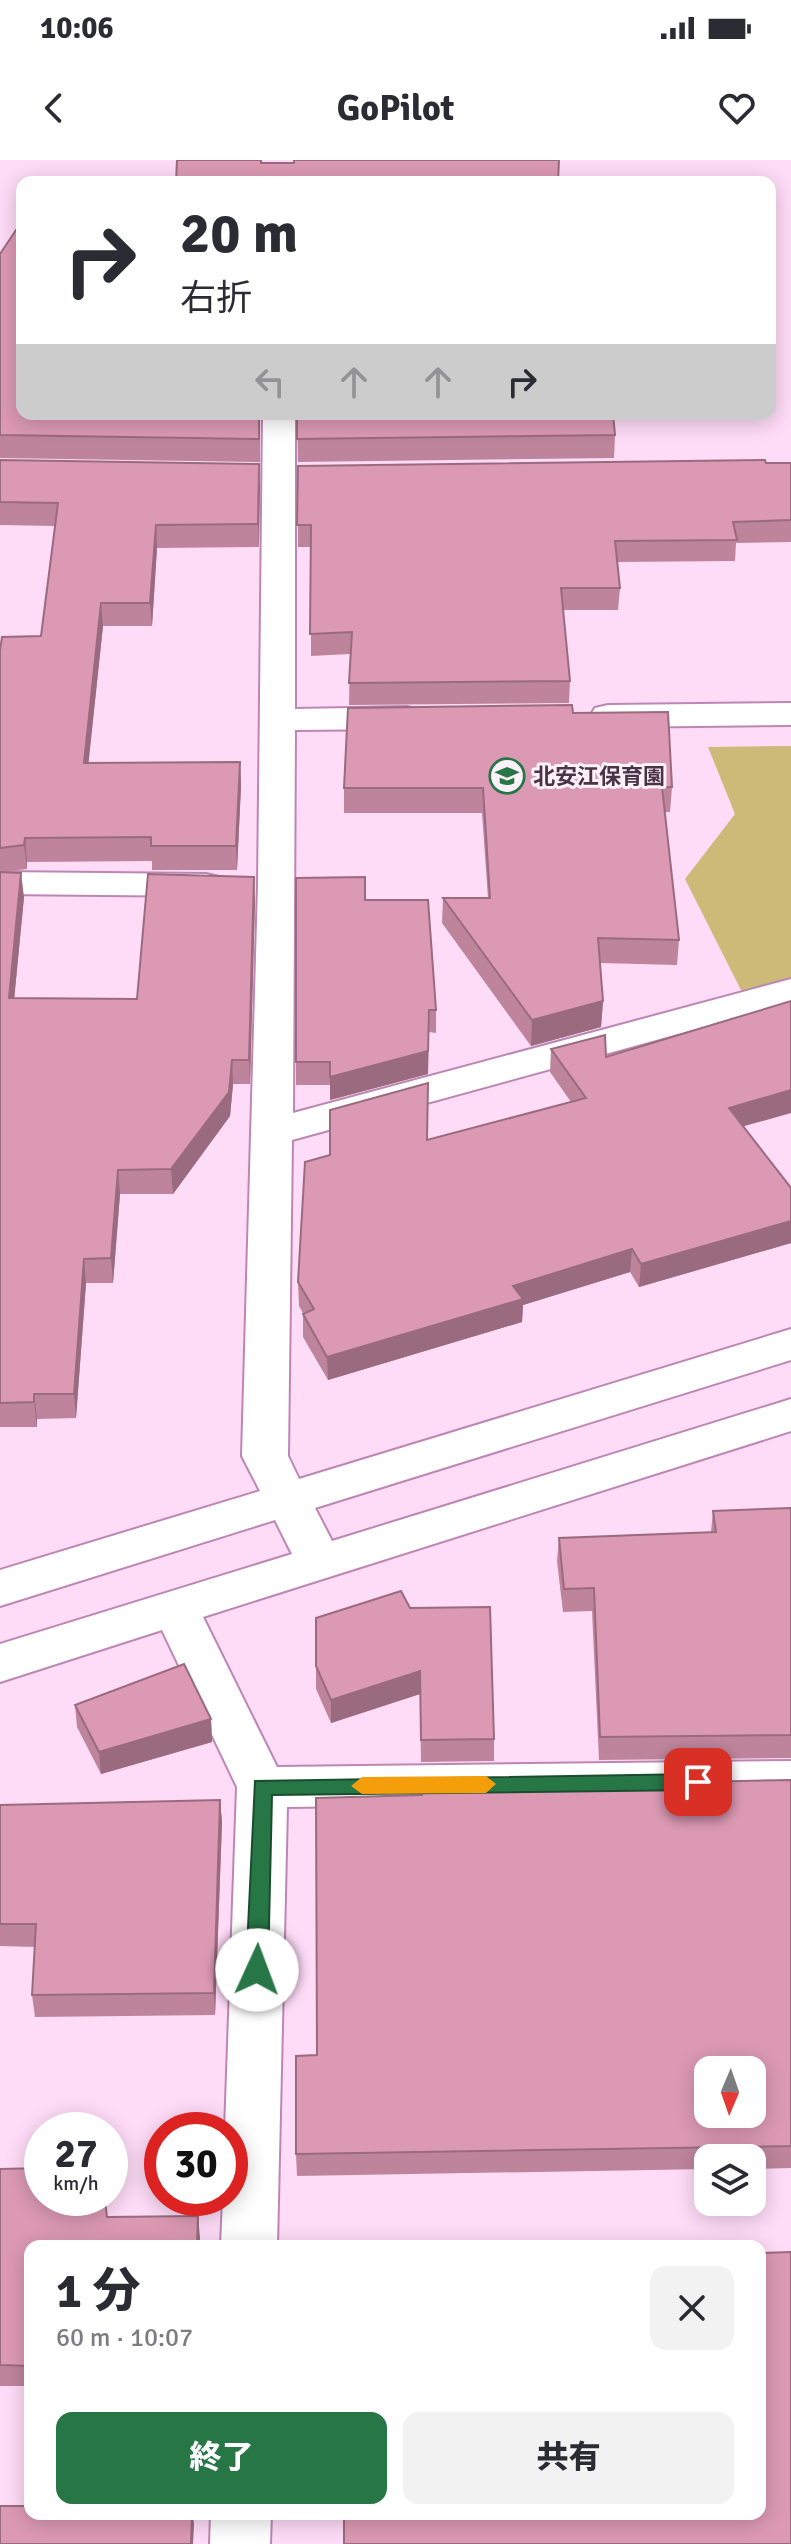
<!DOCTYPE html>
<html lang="ja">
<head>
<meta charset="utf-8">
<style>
  :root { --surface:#fff; --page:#f2f2f3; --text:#2b2b33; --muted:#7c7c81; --accent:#277646 }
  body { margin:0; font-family:Signika,"Noto Sans JP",sans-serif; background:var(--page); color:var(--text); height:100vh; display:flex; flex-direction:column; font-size:30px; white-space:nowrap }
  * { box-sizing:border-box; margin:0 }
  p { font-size:26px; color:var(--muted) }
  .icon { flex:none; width:44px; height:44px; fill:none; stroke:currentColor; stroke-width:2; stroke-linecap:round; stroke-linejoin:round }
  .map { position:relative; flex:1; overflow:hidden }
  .drawer { position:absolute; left:24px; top:2080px; width:742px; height:280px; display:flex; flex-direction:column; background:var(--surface); border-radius:16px; box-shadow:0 4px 20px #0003 }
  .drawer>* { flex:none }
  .guide { position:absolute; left:16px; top:16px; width:760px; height:244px; border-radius:16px; box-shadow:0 4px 20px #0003; background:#fff; color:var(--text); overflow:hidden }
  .needle { width:52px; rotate:182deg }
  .fabs { position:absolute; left:694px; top:1896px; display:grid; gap:16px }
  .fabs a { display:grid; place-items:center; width:72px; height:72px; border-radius:16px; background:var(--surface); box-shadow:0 4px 20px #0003; font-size:40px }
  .speed { position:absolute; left:24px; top:1952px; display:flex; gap:16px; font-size:40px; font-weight:700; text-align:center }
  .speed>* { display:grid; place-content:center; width:104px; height:104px; border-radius:50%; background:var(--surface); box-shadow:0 4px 20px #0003; line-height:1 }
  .speed small { font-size:20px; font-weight:400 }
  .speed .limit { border:12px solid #d22; background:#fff; color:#111 }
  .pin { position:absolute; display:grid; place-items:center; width:68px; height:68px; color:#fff; margin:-34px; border-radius:16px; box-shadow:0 4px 12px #0006 }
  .me { position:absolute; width:88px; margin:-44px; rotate:2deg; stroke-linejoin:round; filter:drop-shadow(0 0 6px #0008) }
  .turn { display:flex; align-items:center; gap:28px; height:168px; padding:0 32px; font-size:36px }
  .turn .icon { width:104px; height:104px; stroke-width:2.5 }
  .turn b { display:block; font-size:56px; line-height:68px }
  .lanes { display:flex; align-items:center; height:76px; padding:0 32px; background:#0003; justify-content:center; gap:40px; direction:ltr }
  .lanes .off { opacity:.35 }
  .round { display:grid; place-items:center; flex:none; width:84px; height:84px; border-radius:16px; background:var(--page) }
  .overview { display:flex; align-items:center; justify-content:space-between; height:136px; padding:0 32px }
  h1 { font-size:48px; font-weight:800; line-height:60px }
  .cta { display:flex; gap:16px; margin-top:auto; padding:16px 32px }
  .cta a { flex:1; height:92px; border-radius:16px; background:var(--accent); color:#fff; font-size:32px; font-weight:800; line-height:92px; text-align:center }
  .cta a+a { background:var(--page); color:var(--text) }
  .status { display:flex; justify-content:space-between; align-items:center; height:56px; padding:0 40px; background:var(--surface); direction:ltr }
  .status svg { height:22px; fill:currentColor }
  header { display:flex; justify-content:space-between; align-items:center; height:104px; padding:0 32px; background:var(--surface); font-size:36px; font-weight:800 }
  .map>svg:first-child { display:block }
  .green { fill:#cdba78 }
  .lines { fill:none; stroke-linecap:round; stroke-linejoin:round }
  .minor-casing { stroke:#bd87b3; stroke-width:4 }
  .minor { fill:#fff; fill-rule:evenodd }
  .wall { fill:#bd849b }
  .shaded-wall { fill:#9a6b7e }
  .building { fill:#dc99b4; stroke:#9a6b7e; stroke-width:2; fill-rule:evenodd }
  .route { fill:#277646; stroke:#194d2e; stroke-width:2 }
  .slow { fill:#f59e0b }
  .labels { text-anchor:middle; stroke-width:6; stroke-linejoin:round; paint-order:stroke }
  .poi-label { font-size:22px; font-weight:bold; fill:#4a3345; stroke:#fdf1fa; text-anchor:start }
</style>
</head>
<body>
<div class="status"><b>10:06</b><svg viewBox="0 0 49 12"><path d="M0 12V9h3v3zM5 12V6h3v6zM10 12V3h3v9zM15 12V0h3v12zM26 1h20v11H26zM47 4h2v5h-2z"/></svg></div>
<header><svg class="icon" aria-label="back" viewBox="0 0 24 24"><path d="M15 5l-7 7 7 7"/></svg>GoPilot<svg class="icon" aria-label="heart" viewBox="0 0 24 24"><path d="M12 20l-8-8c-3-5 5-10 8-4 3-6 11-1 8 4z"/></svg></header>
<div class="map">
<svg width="791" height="2384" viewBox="0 0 791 2384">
  <rect width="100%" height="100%" fill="#fedbf7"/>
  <path class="green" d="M791,586V820L743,834L685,719L735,654L708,587Z"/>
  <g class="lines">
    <defs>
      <g id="minor">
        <path d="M263,254H295V549L407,547L420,550L425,558L420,566L407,569L295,570L293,953L791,819V843L292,980L288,1296L299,1319L791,1169V1200L315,1348L332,1381L791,1239V1271L203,1457L277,1607L791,1601V1641L287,1647L277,2086H221L223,2038H230V1970H225L237,1627L162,1470L0,1522V1484L292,1394L275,1360L0,1446V1410L260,1331L242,1296L258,725Z"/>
        <path d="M791,543V565L608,567L595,564L590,556L595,548L608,545Z"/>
        <path d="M0,712L206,714L219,717L225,725L219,733L206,736L0,734Z"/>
        <path d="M211,2354H271L270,2384H210Z"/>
      </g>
    </defs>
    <use href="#minor" class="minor-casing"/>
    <use href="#minor" class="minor"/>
  </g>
  <g class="wall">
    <path d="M0,94L260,254V302L0,298Z"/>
    <path d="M297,254L615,275L614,298L298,302Z"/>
    <path d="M0,300L259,304V387L157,388L152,466H103L88,603L240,602L241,626L237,710H152V701L27,702V709L0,712V490L41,476L55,366L0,365Z"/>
    <path d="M791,303V382L736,383L735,401L617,402L620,428L618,450H563L570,521L569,543L349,545L350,494L311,496V387H298V306Z"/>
    <path d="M573,553L672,627L670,652H665L679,780L677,805L600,803L603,841L601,867L531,886L442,763L443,738H488L482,653H344V628Z"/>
    <path d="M0,712L24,737L14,838L137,839L255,741L250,924H233L230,956L173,1034H120L113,1123H86L76,1258L37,1259V1267H0Z"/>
    <path d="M365,740L436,850V873L429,872L428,914L330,940V925H296V902Z"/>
    <path d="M551,889L606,897L743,966L791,1028V1083L639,1127L630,1112L523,1145L522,1162L328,1220L303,1177V1153L299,1146L298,1122L427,980L571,942L550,912Z"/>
    <path d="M791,1348V1598L599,1600L592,1451L563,1452L557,1401L559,1378L711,1372L713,1351Z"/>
    <path d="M410,1448L494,1579V1601L421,1602L420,1534L331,1563L316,1529V1458Z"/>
    <path d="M75,1545L211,1559L212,1582L101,1614L77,1567Z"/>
    <path d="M791,1620V2008L752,2009V1998H708V2009L297,2016L296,1994L317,1895L421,1635L496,1632L602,1630V1624Z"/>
    <path d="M220,1640L222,1662L215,1855L35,1857L32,1835L35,1787L0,1786V1645Z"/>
    <path d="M0,2009L42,2038H79V2041L107,2057L200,2078L199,2086H30V2226H0Z"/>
  </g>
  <g class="shaded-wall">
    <path d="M259,304L260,327L259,387L258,364Z"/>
    <path d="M156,365L157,388L152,466L150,443Z"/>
    <path d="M101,443L103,466L86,627L84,603Z"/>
    <path d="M240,602L241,626L237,710L236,686Z"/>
    <path d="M25,678L27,702V709L24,685Z"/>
    <path d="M21,713L24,737L12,862L9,838Z"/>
    <path d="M254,717L255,741L250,924L249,900Z"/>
    <path d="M603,841L601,867L531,886L532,860Z"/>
    <path d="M429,850L428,914L330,940V917Z"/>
    <path d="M232,900L233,924L230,956L173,1034L171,1009Z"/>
    <path d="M791,930V953L727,971L729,948Z"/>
    <path d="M118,1010L120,1034L113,1123L111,1098Z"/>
    <path d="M791,1061V1083L639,1127L641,1104Z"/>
    <path d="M632,1089L630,1112L523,1145L522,1162L328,1220L327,1197L513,1126Z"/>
    <path d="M84,1099L86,1123L76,1258L74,1234Z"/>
    <path d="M34,1234L37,1259V1267L34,1242Z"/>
    <path d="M420,1511V1534L331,1563V1540Z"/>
    <path d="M211,1559L212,1582L101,1614L99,1592Z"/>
    <path d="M220,1640L222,1662L215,1855L214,1833Z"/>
    <path d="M198,2056L200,2078L199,2086H197Z"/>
    <path d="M192,2354H193L194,2365L193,2384H191Z"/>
  </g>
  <g class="building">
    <path d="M177,0H261V3H294V0H559L558,22H176Z"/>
    <path d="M22,61V254H259V279L0,275V94Z"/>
    <path d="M297,254H613L615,275L297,279Z"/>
    <path d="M0,300L259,304L258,364L156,365L150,443H101L84,603L240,602L236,686H151V677L25,678L24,685L0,688V490L2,477L41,476L58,343L0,342Z"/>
    <path d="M765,300L766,303H791V360L733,362L737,380L615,381L620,428H561L570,521L349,523L352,472L310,474L311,365H297L298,306Z"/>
    <path d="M572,545L573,553L668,552L672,627H662L679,780L598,778L603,841L532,860L443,738H490L483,628H344L348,548Z"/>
    <path d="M0,712L21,713L9,838L137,839L148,714L254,717L249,900H232L229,932L171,1009L118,1010L111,1098L84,1099L74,1234H34V1242L0,1243Z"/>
    <path d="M365,717V740H428L436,850H429L428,891L330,917V902H296V718Z"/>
    <path d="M791,841V930L729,948L791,1028V1061L641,1104L632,1089L513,1126L523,1139L327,1197L303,1154L314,1149L298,1122L305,1002L330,995V950L428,923L427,980L586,938L551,889L605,875L606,897Z"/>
    <path d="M791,1348V1575L600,1577L594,1428L564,1429L559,1378L716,1372L713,1351Z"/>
    <path d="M401,1431L410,1448L490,1447L494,1579L421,1580L420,1511L331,1540L316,1506V1458Z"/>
    <path d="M184,1504L211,1559L99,1592L75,1545Z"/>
    <path d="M791,1620V1986L296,1994V1896L317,1895L316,1638L422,1635V1626L496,1625V1632L603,1630L602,1624ZM708,1910H752V1954H708Z"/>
    <path d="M220,1640L214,1833L32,1835L36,1764H0V1645Z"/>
    <path d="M42,2008V2038H76L75,2041L105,2040L107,2057L198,2056L197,2086H30V2206L0,2205V2009Z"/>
    <path d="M791,2092V2384H344V2354H760V2093Z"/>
    <path d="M0,2346H30V2354H192L191,2384H0Z"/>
  </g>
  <path class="route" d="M698,1614L708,1622L698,1630L272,1635L268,1810L264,1817H249L246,1810L255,1621Z"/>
  <path class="slow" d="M486,1616L496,1624L486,1633L362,1634L351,1626L362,1617Z"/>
  <defs>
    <symbol id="school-ring" viewBox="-11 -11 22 22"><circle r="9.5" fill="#fdf1fa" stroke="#277646" stroke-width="1.5"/><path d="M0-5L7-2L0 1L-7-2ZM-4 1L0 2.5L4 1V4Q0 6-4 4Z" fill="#277646"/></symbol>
  </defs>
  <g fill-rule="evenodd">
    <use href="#school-ring" x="487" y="596" width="40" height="40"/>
  </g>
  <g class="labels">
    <g class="poi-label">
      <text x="533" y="624">北安江保育園</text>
    </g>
  </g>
</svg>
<div class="fabs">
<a><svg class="needle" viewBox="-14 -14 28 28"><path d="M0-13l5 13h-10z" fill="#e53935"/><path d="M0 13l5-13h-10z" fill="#7c7c81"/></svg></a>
<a><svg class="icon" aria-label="layers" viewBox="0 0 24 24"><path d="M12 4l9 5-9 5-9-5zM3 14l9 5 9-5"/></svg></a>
</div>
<div class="speed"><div>27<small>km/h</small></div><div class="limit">30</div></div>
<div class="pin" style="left:698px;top:1622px;background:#d93025"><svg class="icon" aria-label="arrive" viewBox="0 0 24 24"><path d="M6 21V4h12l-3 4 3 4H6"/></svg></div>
<svg class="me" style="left:257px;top:1810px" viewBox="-20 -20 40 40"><circle r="19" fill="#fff"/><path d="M0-13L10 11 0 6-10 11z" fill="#277646"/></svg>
<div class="guide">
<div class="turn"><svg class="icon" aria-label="right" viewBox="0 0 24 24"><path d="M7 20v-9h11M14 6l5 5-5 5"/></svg><div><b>20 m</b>右折</div></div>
<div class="lanes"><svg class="icon off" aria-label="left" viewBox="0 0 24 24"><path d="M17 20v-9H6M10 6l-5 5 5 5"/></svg><svg class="icon off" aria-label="ahead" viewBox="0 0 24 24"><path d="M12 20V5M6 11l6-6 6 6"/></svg><svg class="icon off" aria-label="ahead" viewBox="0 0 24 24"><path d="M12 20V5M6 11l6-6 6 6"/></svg><svg class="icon" aria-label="right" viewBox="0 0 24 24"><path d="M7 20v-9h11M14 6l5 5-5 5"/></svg></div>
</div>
<section class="drawer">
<div class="overview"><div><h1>1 分</h1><p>60 m · 10:07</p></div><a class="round"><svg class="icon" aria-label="close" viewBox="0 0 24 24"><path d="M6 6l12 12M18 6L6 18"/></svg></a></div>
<div class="cta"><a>終了</a><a>共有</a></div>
</section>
</div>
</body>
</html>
